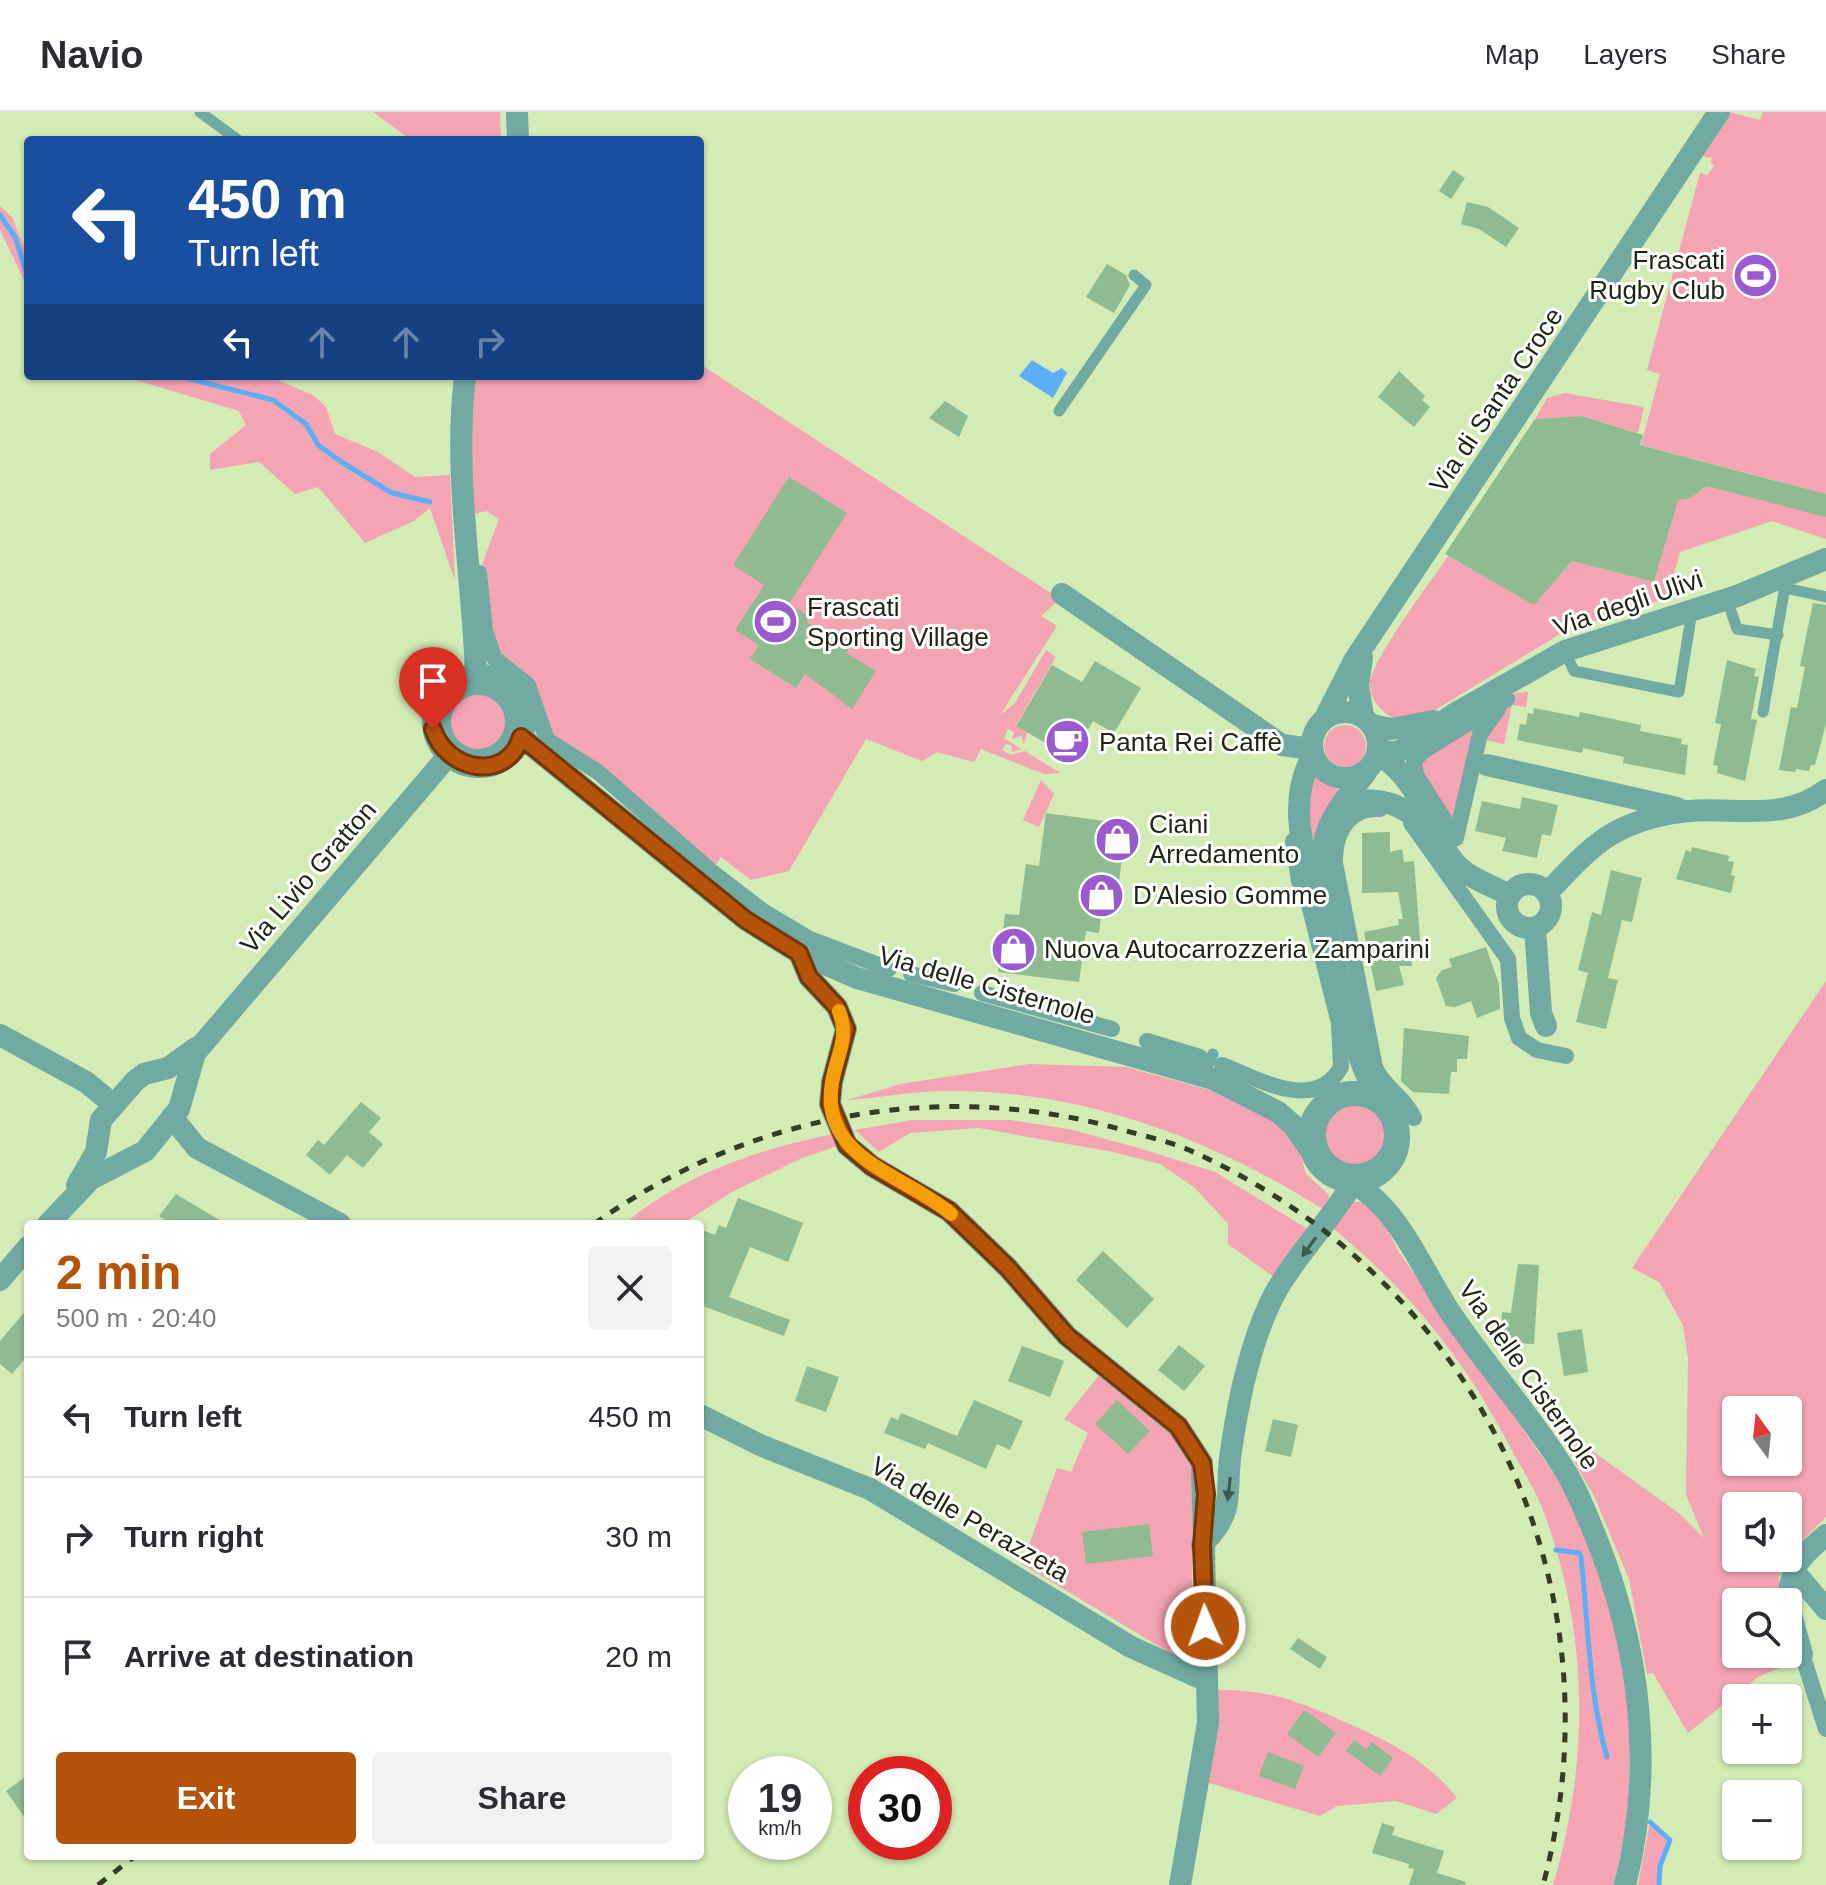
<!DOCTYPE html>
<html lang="en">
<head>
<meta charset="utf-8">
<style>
  :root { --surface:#fff; --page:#f2f2f3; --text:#2b2b33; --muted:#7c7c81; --line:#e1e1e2; --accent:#b45309 }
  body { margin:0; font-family:Helvetica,sans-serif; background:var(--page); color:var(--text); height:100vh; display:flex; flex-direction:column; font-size:30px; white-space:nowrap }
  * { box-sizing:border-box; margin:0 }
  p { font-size:26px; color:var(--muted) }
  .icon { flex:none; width:44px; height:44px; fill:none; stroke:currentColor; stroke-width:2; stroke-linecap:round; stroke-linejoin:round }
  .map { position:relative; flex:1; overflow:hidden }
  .details { position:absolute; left:24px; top:1108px; width:680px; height:640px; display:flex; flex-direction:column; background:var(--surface); border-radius:8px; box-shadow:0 2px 6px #0004 }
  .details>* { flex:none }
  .banner { position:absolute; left:24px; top:24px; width:680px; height:244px; border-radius:8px; box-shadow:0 2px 6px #0004; background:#1a4fa0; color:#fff; overflow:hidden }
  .needle { width:52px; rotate:345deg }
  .tools { position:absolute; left:1722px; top:1284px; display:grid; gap:16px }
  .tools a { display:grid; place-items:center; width:80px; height:80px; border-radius:8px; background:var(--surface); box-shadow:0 2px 6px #0004; font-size:40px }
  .speed { position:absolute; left:728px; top:1644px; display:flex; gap:16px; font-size:40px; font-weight:700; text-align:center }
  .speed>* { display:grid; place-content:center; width:104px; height:104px; border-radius:50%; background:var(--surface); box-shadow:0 2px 6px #0004; line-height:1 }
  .speed small { font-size:20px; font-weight:400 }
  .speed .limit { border:12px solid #d22; background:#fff; color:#111 }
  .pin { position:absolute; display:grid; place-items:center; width:68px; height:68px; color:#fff; margin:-82px -34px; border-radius:50% 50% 50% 0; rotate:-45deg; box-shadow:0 0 8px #0007 }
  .pin .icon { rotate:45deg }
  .me { position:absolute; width:88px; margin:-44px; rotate:358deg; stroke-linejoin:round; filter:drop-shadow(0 0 6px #0008) }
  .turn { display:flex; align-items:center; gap:28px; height:168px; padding:0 32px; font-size:36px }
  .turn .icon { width:104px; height:104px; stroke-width:2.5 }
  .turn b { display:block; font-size:56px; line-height:68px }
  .lanes { display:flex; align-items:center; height:76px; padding:0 32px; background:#0003; justify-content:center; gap:40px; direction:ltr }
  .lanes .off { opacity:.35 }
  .round { display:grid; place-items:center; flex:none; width:84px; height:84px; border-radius:8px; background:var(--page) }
  .headline { display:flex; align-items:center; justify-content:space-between; height:136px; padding:0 32px }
  h1 { font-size:48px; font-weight:700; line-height:60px; color:var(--accent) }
  .cta { display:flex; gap:16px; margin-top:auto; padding:16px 32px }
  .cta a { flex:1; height:92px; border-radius:8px; background:var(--accent); color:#fff; font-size:32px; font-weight:700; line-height:92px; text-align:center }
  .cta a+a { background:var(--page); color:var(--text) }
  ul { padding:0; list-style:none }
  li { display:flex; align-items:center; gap:24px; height:120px; padding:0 32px; border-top:2px solid var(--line) }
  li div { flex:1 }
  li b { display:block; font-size:30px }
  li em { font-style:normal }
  header { display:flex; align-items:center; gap:48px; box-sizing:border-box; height:112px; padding:0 40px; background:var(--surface); border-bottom:2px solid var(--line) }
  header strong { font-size:38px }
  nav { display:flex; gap:44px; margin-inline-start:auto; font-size:28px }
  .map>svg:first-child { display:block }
  .green { fill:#f5a4b3; fill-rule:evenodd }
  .water { fill:#5caff7 }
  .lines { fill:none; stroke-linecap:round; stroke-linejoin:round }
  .stream { stroke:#5caff7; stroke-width:5 }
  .building { fill:#8ebb92 }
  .service { stroke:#71a9a3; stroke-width:11 }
  .pedestrian { stroke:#71a9a3; stroke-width:16 }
  .minor { stroke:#71a9a3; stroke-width:22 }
  .rail { stroke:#343d24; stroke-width:5; stroke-dasharray:10 10; stroke-linecap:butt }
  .oneway { fill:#3f5a4b }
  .route-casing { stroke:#753606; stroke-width:20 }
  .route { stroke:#b45309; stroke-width:14 }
  .slow { stroke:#f59e0b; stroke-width:14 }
  .labels { text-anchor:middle; stroke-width:6; stroke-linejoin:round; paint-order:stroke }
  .poi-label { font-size:26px; fill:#1e2611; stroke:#fff; text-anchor:start }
  .street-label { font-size:26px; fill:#1e2611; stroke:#fff }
</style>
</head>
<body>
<header>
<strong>Navio</strong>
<nav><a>Map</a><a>Layers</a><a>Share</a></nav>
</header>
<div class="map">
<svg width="1826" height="1773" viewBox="0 0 1826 1773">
  <rect width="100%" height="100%" fill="#d3ebb4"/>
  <g class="green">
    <path d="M373,0H500L501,28H411Z"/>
    <path d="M1729,0L1760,8L1763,0H1826V382L1641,333L1660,262L1647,258L1700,61L1707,63L1715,53L1711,52L1712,46L1701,44Z"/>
    <path d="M0,94L12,105L24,135L28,133V176L0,118Z"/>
    <path d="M700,252L1060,487L1041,504L1057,514L1000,603L1015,591L1046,538L1056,545L1016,613L1027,621L1024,632L1021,624L1012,627L1014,620L1008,617L1004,626L1021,637L1012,640V634L1006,632L1002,638L1011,643L1025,639L1060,661L1044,662L981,637L974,650L937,640L922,649L866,627L789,759L751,768L721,745L711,759L547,628L535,586L501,552L479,461L499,407L486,399L474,402L470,395L472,264H700Z"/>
    <path d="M122,264H268L313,283L326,295L335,322L378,340L415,365L450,363L455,469L430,396L414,409L365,431L318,375L295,382L259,350L210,358V342L246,313L239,299Z"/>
    <path d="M1565,281L1644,295L1638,321L1582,304L1535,307L1547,286Z"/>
    <path d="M1703,373L1826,403V427L1772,409L1680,440L1667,486L1565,519L1427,603L1393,606C1380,598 1370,588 1370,572C1371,548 1432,468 1448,444L1534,492L1591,428V454L1654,470L1678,386H1691Z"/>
    <circle cx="478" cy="610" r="35"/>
    <path d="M1528,580L1526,595L1512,593L1504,632L1480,627L1456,726L1414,649L1516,581Z"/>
    <circle cx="1345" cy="634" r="21"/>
    <path d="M1316,660L1340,679L1316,738L1310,735L1308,691Z"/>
    <path d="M1041,668L1054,682L1039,715L1023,708Z"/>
    <path d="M1826,869V1405L1788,1443V1394H1736V1446H1787L1779,1465V1490H1736V1542H1744L1747,1551L1788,1542V1520L1797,1549L1758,1565L1688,1621L1653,1561L1647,1562L1629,1467L1595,1386L1552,1310L1680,1402L1704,1426L1686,1383L1688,1246L1683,1213L1659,1170L1632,1156ZM1736,1298H1788V1350H1736Z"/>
    <path d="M1029,952L1126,955L1213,979L1274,1007L1297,1031L1306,1062L1329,1083L1326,1099C1212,1027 1082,977 945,979C912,979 880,986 847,988L901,972Z"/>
    <circle cx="1355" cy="1023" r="37"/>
    <path d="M912,1008H1010L1069,1017L1142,1037L1215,1060L1314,1121L1278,1168L1228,1132V1112L1195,1076L1160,1052L1113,1040L979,1016L910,1021L879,1040L855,1018Z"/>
    <path d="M837,1021L840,1033L802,1046L732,1080L682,1112H624C685,1061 760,1037 837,1021Z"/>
    <path d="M1351,1090C1377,1086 1389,1121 1399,1140L1568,1382L1615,1507L1630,1609L1628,1703L1614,1773H1553C1590,1649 1589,1519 1543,1398C1534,1375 1520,1354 1509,1333C1464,1246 1406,1175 1330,1114Z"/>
    <path d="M1100,1262L1176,1322L1192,1348V1554L1022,1452L1057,1356L1071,1360L1088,1321L1064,1307Z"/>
    <path d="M1218,1578C1266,1578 1293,1587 1336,1606C1385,1628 1422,1643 1457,1686L1436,1702L1396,1689L1337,1694L1320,1704L1209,1671Z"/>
    <path d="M1650,1710L1670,1728L1660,1754L1659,1773H1638Z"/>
  </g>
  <path class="water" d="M1032,248L1053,261L1062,256L1067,261L1053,286L1019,264Z"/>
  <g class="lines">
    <g class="stream">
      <path d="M0,103L15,125L28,166"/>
      <path d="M178,264L273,288L306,312L318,333L343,351L392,381L430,390"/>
      <path d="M1556,1438L1579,1441L1581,1445C1588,1509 1589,1584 1607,1645"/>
      <path d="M1650,1710L1670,1728L1660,1754L1659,1773"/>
    </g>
  </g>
  <g class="building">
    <path d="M1453,58L1465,66L1451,87L1439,79Z"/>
    <path d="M1467,90L1488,95L1519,116L1506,135L1479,117L1461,112Z"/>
    <path d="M1107,152L1126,163L1130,173L1114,201L1086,185Z"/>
    <path d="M1399,259L1425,284L1422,288L1430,295L1414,315L1378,285Z"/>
    <path d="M945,289L968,304L959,325L929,306Z"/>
    <path d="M1582,304L1643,323L1640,333L1826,382V405L1706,374L1691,386L1678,388L1654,470L1572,449L1534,493L1445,442L1535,307Z"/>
    <path d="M789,365L847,401L789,492L810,505L807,510L849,537L846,541L876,559L852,597L805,562L796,576L750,547L759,533L735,518L764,473L733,453Z"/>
    <path d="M1813,491L1826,493V612L1815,653H1811L1809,659L1796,657L1795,660L1779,658L1791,595L1797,596L1805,555L1800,554Z"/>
    <path d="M1727,548L1756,557L1754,564L1759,565L1751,607L1757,608L1745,669L1717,661L1718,654L1713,653L1721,612L1715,611Z"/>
    <path d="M1095,549L1141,576L1114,621L1093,609L1072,646L1016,614L1052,553L1082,570Z"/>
    <path d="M1534,596L1579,605L1580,600L1641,613L1640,619L1682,627L1681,632L1688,633L1685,663L1623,651L1624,645L1583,636L1582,641L1517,628L1520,612L1526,613L1528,601L1533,602Z"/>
    <path d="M1522,685L1558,693L1551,724L1542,722L1537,746L1502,739L1506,726L1475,719L1482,689L1520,697Z"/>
    <path d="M1046,701L1126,712L1119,770L1106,768L1099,821L1086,819L1079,870L998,860L1005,802L1019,803L1026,752L1039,754Z"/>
    <path d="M1390,720V740L1402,737L1404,750L1414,749L1421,840L1411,841L1412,854H1399L1404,873L1376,879L1364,820L1399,813L1398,807H1403L1398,780L1362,781V721Z"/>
    <path d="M1692,735L1729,744L1728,749L1734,750L1731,763L1735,764L1731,781L1676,767L1686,738L1691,740Z"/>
    <path d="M1611,758L1642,766L1632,810L1622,808L1608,866L1618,868L1606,917L1576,910L1588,861L1578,858L1592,800L1601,803Z"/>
    <path d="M1486,835L1499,872L1500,897L1477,906L1471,889L1455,895L1446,894L1436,866L1442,858L1452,855L1449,847Z"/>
    <path d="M1404,916L1469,924L1467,947H1457V960H1451L1449,982L1413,980L1401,969Z"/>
    <path d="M361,990L381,1006L369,1020L383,1032L363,1056L347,1043L330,1063L306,1043L318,1028L324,1033Z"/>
    <path d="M176,1082L226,1112H172L159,1104Z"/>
    <path d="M738,1086L803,1111L788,1150L750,1135L729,1185L790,1208L784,1224L700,1193V1117L715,1123L719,1113L726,1116Z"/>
    <path d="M1103,1139L1154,1187L1127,1216L1076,1168Z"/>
    <path d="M1518,1152L1539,1153L1534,1232L1500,1230L1502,1200L1511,1201Z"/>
    <path d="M28,1196V1243L12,1262L0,1252V1229Z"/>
    <path d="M1582,1217L1588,1260L1564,1264L1557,1221Z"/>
    <path d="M1179,1233L1205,1254L1184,1279L1158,1258Z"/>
    <path d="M1022,1234L1064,1249L1050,1285L1008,1269Z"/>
    <path d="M807,1254L839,1265L826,1300L795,1289Z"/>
    <path d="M974,1288L1023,1309L1010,1338L997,1332L986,1357L928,1331L925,1337L884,1321L891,1305L898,1308L901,1301L957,1324Z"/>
    <path d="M1117,1288L1150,1319L1128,1342L1095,1312Z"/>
    <path d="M1273,1307L1298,1313L1291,1345L1265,1339Z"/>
    <path d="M1149,1412L1153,1444L1086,1452L1082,1420Z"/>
    <path d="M1298,1526L1327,1545L1320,1557L1290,1537Z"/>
    <path d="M1304,1598L1336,1621L1318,1645L1287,1622Z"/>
    <path d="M1354,1628L1366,1637L1372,1630L1393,1646L1380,1664L1346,1639Z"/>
    <path d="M1268,1640L1304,1654L1295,1677L1259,1664Z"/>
    <path d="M28,1663V1710L6,1679Z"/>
    <path d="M1382,1711L1395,1715L1392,1723L1444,1739L1437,1761L1466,1770L1465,1773H1409L1414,1757L1408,1756L1409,1752L1372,1741Z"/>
  </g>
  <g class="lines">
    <g class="service">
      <path d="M200,0L238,28"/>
      <path d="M1059,299L1146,173L1134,163"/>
      <path d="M1785,476L1826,485"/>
      <path d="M1727,487L1737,517L1778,523"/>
      <path d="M1565,539L1574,559L1679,580L1692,499"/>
      <path d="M1763,600L1787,463"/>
      <path d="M1203,964L1213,942"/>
    </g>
    <g class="pedestrian">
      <path d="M479,461L485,518L494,546L528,573L547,628L598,660L711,759L763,799L810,827L889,857"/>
      <circle cx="478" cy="610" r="35"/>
      <path d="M1380,697C1347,695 1334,724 1335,751L1375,955C1383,975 1405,985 1414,1006"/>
      <path d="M1411,711L1508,847L1512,906L1519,926L1537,938L1566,944"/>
      <path d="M1456,726L1416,663L1414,649L1422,640L1507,587"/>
      <path d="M1456,726L1480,622L1498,597"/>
      <path d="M911,862L954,872"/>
      <path d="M982,881L1112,917"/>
      <path d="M1147,929L1200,945"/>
      <path d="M1222,953C1257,966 1315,1002 1341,955L1339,911L1305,777L1299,769L1293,729"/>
      <circle cx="1355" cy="1023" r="37"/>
      <path d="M1802,1542L1826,1617"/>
    </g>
    <g class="minor">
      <path d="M517,0L518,28"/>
      <path d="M465,264C453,365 473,464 476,564"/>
      <path d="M1062,482L1282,633L1312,637"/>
      <path d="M1362,546L1358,573L1363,604"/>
      <circle cx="479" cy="609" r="46"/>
      <circle cx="1345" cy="633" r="33"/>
      <path d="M1325,606L1355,547L1719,0"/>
      <path d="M1372,613L1391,617L1434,609"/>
      <path d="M521,625L746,808L799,841L857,866L1213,967L1278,1000L1293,1013L1309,1036"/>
      <path d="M1379,640H1398L1454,602L1565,539L1737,484L1826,447"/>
      <path d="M1378,642C1424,673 1422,707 1452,747C1465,765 1490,773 1510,783"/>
      <path d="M1313,643C1288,686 1301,738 1317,781"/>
      <path d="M1487,653L1677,696"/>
      <path d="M1366,660C1351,681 1331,701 1325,727C1313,773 1346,909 1363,955C1369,971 1379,983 1389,997"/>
      <path d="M1340,696C1377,679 1406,693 1433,721"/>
      <circle cx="1529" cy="794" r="22"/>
      <path d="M1547,781C1572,756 1595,727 1628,714C1646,706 1668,701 1688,699C1736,695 1785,710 1826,678"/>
      <path d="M1535,816L1541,901L1546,914"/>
      <path d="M799,841L809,865L837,895L846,917L832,970L830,992L847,1033L872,1054L949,1099L1008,1156L1067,1224L1178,1314L1202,1351L1208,1611L1180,1773"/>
      <path d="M0,923L86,970L114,993"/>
      <circle cx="1354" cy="1025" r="45"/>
      <path d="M172,1005L197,1036L340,1112"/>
      <path d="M1353,1071C1399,1096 1422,1158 1450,1200C1485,1252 1527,1299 1561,1352C1575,1373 1585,1399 1595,1423C1640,1534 1655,1656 1625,1773"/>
      <path d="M77,1073L96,1040L101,1008L135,969L144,962L168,956L196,936"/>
      <path d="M48,1112L91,1067L145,1039L179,997L195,941L448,644"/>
      <path d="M0,1168L28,1135"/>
      <path d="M700,1303L760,1333L870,1377L1131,1535L1207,1569"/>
      <path d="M1202,1433C1238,1396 1224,1383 1231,1339C1238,1290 1249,1236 1270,1191C1287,1154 1330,1109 1353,1071"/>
      <path d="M1793,1458L1826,1497"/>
      <path d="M1788,1492C1790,1454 1799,1446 1826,1423"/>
      <path d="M1788,1492L1802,1542"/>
    </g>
    <g class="rail">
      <path d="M594,1112C748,1002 941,966 1123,1018C1144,1024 1168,1029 1189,1038C1474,1165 1625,1469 1543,1773"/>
      <path d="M98,1773L135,1744"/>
    </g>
  </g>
  <defs><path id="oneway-solid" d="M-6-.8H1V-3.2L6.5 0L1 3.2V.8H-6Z" transform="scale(2)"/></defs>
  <g class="oneway">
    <use href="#oneway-solid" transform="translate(1309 1135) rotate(126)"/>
    <use href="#oneway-solid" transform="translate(1229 1377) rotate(96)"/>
  </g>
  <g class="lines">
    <defs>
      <path id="route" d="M433,617C446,659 507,671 521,625L746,808L799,841L809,865L837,895L846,917L832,970L830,992L847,1033L872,1054L949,1099L1008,1156L1067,1224L1178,1314L1202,1351L1206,1382L1202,1433L1205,1514"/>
    </defs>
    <use href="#route" class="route-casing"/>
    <use href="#route" class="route"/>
    <path class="slow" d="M839,899C850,928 836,943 832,971C819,1047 906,1063 951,1102"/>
  </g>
  <defs>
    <symbol id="stadium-disc" viewBox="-11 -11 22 22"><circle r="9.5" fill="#9b5ad0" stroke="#fff"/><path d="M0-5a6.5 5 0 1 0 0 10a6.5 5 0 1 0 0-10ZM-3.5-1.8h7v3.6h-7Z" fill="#fff"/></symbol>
    <symbol id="cafe-disc" viewBox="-11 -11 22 22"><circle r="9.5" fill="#9b5ad0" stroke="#fff"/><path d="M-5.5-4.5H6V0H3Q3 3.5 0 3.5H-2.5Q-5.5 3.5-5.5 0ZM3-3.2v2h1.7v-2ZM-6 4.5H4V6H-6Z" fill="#fff"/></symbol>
    <symbol id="shop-disc" viewBox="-11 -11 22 22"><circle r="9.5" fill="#9b5ad0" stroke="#fff"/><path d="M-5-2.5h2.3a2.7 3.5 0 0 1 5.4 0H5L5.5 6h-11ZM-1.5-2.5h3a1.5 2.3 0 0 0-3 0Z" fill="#fff"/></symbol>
  </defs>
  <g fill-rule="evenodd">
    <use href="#stadium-disc" x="1730" y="138" width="51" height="51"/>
    <use href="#stadium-disc" x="750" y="484" width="51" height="51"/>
    <use href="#cafe-disc" x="1042" y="604" width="51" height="51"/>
    <use href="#shop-disc" x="1092" y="702" width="51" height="51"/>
    <use href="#shop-disc" x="1076" y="758" width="51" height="51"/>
    <use href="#shop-disc" x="988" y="812" width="51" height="51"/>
  </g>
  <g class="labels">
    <g class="poi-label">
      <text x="1725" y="157" text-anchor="end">Frascati<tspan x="1725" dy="30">Rugby Club</tspan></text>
      <text x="807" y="504">Frascati<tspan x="807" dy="30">Sporting Village</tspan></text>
      <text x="1099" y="639">Panta Rei Caffè</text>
      <text x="1149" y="721">Ciani<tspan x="1149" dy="30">Arredamento</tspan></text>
      <text x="1133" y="792">D'Alesio Gomme</text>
      <text x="1044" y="846">Nuova Autocarrozzeria Zamparini</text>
    </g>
    <g class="street-label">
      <text transform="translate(1496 288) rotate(-56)" y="9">Via di Santa Croce</text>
      <text transform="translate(1628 491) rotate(-19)" y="9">Via degli Ulivi</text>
      <text transform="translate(308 765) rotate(-49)" y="9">Via Livio Gratton</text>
      <text transform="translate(987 873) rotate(16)" y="9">Via delle Cisternole</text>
      <text transform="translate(1529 1263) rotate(55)" y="9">Via delle Cisternole</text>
      <text transform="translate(970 1407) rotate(30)" y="9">Via delle Perazzeta</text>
    </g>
  </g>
</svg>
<div class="tools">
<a><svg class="needle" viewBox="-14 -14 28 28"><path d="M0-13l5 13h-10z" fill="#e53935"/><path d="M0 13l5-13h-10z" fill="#7c7c81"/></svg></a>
<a><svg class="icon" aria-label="sound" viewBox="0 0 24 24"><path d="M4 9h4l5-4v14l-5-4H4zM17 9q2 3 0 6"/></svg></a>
<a><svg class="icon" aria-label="search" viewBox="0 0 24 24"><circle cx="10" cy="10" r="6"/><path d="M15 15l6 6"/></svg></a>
<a>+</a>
<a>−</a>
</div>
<div class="speed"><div>19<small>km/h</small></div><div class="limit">30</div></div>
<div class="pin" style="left:433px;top:617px;background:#d93025"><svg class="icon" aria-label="arrive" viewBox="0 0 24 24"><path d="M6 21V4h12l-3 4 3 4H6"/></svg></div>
<svg class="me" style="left:1205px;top:1514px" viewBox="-20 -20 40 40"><circle r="17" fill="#b45309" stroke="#fff" stroke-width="3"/><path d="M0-11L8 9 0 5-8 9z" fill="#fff"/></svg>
<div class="banner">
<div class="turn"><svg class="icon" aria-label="left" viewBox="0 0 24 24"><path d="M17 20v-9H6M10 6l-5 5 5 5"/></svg><div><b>450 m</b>Turn left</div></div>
<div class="lanes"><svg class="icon" aria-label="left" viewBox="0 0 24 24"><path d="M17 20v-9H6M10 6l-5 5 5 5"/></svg><svg class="icon off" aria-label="ahead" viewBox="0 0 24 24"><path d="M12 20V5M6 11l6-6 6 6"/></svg><svg class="icon off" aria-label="ahead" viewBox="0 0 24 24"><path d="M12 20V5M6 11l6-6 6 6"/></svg><svg class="icon off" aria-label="right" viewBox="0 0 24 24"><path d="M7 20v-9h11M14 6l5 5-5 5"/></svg></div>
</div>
<section class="details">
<div class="headline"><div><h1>2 min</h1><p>500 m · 20:40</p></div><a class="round"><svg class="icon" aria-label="close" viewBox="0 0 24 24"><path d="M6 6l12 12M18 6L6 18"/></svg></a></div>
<ul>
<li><svg class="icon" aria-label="left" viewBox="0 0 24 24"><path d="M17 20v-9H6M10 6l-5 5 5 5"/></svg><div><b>Turn left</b></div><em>450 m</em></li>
<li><svg class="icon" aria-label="right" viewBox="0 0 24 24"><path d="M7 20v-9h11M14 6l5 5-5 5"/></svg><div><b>Turn right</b></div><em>30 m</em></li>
<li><svg class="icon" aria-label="arrive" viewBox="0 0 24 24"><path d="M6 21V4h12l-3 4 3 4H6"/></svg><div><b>Arrive at destination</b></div><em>20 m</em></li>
</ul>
<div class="cta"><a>Exit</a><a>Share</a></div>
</section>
</div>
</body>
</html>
